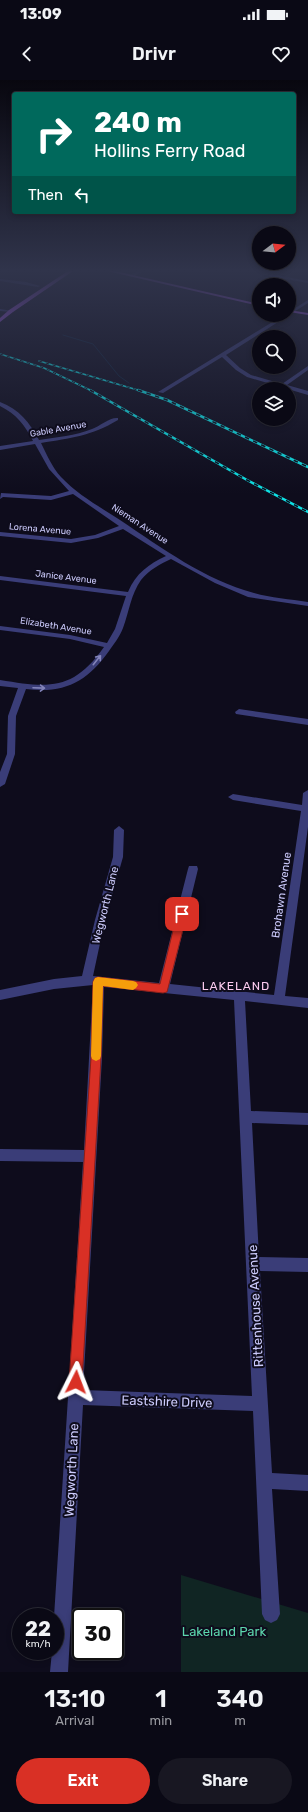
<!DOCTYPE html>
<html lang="en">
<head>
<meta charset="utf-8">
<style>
  :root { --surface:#0a0915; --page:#181722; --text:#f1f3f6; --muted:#999aa0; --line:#2a2a34; --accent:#d93025 }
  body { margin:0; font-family:Rubik,sans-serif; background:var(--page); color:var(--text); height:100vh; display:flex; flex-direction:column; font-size:15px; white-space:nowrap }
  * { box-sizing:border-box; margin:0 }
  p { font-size:13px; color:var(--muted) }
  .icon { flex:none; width:22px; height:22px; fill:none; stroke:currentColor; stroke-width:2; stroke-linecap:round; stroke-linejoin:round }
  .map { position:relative; height:1592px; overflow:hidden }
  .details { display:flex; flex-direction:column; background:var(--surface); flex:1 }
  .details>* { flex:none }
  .banner { position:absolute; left:12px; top:12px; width:284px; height:122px; border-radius:4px; box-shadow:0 2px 6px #0003,0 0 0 1px var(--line); background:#00695c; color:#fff; overflow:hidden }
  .needle { width:26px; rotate:74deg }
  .controls { position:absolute; left:252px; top:146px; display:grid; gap:8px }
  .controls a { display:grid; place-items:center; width:44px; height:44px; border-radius:50%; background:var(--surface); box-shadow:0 2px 6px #0003,0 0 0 1px var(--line); font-size:20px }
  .speed { position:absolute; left:12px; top:1528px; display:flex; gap:8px; font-size:20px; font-weight:700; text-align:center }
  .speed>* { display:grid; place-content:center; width:52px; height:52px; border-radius:50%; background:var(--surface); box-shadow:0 2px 6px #0003,0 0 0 1px var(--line); line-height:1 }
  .speed small { font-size:10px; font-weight:400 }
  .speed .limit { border:2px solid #111; border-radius:6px; background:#fff; color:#111 }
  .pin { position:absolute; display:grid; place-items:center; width:34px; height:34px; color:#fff; margin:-17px; border-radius:8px; box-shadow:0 2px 6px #0006 }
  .me { position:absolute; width:44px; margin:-22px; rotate:3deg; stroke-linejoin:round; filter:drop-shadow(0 0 3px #0008) }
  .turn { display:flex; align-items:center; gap:14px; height:84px; padding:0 16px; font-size:18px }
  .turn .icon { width:52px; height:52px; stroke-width:2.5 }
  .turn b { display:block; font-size:28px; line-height:34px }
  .then { display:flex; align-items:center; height:38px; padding:0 16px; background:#0003; gap:8px; font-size:15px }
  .eta { display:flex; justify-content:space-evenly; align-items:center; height:68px; text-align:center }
  .eta b { font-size:24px; font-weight:600; line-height:28px }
  .primary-button { display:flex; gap:8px; margin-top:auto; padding:8px 16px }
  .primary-button a { flex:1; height:46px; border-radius:24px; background:var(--accent); color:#fff; font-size:16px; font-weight:600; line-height:46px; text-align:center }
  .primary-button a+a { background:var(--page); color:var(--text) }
  .status { display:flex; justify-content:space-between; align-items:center; height:28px; padding:0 20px; background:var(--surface); direction:ltr }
  .status svg { height:11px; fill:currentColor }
  header { display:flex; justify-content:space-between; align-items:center; height:52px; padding:0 16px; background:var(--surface); font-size:18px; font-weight:600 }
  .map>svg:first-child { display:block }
  .green { fill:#102523 }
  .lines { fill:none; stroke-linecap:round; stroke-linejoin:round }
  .stream { stroke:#0e243e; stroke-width:1 }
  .minor { fill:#3a3d78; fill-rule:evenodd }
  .major { fill:#ad59f5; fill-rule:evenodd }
  .rail-far1-casing { stroke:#0ee1e4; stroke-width:1.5 }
  .rail-casing { stroke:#0ee1e4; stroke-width:2.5 }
  .rail-far1 { stroke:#0e0c1c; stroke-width:1; stroke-dasharray:3.5; stroke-linecap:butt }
  .rail { stroke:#0e0c1c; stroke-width:1.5; stroke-dasharray:4.5; stroke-linecap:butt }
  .oneway { stroke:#8384ba }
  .route { fill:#d93025; stroke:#8d1f18 }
  .slow { fill:#f59e0b }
  .labels { text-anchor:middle; stroke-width:4; stroke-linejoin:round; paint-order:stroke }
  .far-street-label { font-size:9px; fill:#cccbfc; stroke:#0e0c1c }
  .street-label { font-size:11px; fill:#cccbfc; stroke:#0e0c1c }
  .neighbourhood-label { font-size:12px; letter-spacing:1px; fill:#fcccef; stroke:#0e0c1c }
  .near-street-label { font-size:13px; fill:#cccbfc; stroke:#0e0c1c }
  .near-park-label { font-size:13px; fill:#5cd6ad; stroke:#0e0c1c }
</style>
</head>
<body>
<div class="status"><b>13:09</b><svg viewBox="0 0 49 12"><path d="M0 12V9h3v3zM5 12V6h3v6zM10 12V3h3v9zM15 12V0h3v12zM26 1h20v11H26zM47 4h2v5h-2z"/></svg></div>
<header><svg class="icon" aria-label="back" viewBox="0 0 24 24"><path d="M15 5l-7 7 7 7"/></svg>Drivr<svg class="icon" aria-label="heart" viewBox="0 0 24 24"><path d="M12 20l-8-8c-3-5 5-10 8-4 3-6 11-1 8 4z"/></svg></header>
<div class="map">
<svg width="308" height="1592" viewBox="0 0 308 1592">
  <rect width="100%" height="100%" fill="#0e0c1c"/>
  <path class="green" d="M181,1495L308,1533V1592H181Z"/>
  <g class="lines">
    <path class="stream" d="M63,255L93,264L119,296L129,303"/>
    <g class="minor">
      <path d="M138,191H143L133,197L129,196Z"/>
      <path d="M271,194L308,201V203L269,196Z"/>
      <path d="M0,199L26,202L40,206L38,207L0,201Z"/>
      <path d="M308,220V223L226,275L240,288L251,295L282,304L308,286V290L287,305L308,311V315L247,297L236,290L222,277L163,313L158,312L284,235H289V232Z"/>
      <path d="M0,229L13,231L11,232L0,231Z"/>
      <path d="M0,322C19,329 30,343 39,360C57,357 75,356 92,349C100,346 110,337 118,338V340C91,356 71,358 41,363C47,375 52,387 61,397C78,415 100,427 120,440C162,468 205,500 254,513C271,518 290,519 308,522V526L248,517L215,503L171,479C160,484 149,490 141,500C131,514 129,532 123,548C120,556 114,564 109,571C87,602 64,614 26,609L16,636L15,674L5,704L0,707V692L7,674L8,636L18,608L0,606V600C49,608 73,611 104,567L70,559L0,550V546L70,555L107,563L115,549L126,516L0,500V496L128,512C136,493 149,484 166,476L123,449L98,458L71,463L0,456V452L71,459L95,455L119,446L73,414L51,420L3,417L0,419L1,413L51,416L69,411L49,389L35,364L0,370V366L33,361C25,345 16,334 0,326Z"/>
      <path d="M239,629L308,639V645L236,634L235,632Z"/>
      <path d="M308,710V747L285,916L308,918V928L245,921L251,1031L308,1033V1045L252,1043L259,1177L308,1178V1192L260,1191L272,1393L308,1395V1411L272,1409L280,1534L277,1540L271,1543L265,1540L262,1534L253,1331L83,1325L68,1592H50L52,1571H55L54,1537L83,1082L0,1081V1069L84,1070L93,905L54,909L0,920V910L54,899L82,896L95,840L113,777L114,750L119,746L124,750L123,777L105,840L93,896L159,903L188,789L189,786H197L198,789L170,904L274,915L301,731L233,720L228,717L233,714L302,725L303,713ZM104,907L234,920L252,1316L83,1310L102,978Z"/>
    </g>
    <g class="major">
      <path d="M68,191H73L13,232L0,242V238L9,230Z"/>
      <path d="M107,191H115L259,224V226Z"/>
      <path d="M289,230L308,233V235L289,232Z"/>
    </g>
    <defs>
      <g id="rail-far1">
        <path d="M0,274L44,288L92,311"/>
        <path d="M39,281L141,311"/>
      </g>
      <g id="rail">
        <path d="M90,310L247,400L308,432"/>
        <path d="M138,310L167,320L308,387"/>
      </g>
    </defs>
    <use href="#rail-far1" class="rail-far1-casing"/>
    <use href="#rail" class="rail-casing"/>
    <use href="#rail-far1" class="rail-far1"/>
    <use href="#rail" class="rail"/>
  </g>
  <defs><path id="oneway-shaft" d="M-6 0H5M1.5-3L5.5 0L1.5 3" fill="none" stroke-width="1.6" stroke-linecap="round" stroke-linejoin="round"/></defs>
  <g class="oneway">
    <use href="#oneway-shaft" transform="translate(97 580) rotate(-51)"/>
    <use href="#oneway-shaft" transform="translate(39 608) rotate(2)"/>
  </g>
  <linearGradient id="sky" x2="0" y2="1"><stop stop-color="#08070f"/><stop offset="0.46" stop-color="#30344b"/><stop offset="1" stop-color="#30344b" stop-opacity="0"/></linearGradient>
  <rect width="308" height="414" fill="url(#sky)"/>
  <path class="route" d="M182,830L187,834L167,912L163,913L103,906L101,978L82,1302L80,1307L76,1309L71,1307L69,1302L91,978L93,902L95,898L98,897L160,904L177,834Z"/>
  <path class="slow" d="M98,897L133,901L136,902L138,905L136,908L133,910L103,906L101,976L100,979L96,981L92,979L91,976L93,902L95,898Z"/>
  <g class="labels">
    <g class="far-street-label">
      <text transform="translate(58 349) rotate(-10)" y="3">Gable Avenue</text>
      <text transform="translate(140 444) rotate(33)" y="3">Nieman Avenue</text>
      <text transform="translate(40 449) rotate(5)" y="3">Lorena Avenue</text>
      <text transform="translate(66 497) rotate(7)" y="3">Janice Avenue</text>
      <text transform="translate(56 546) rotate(9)" y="3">Elizabeth Avenue</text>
    </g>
    <g class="street-label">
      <text transform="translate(281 815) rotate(-82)" y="4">Brohawn Avenue</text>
      <text transform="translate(105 825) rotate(-76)" y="4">Wegworth Lane</text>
    </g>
    <g class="neighbourhood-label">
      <text x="236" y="910">LAKELAND</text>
    </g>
    <g class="near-street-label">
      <text transform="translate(255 1226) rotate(-93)" y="5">Rittenhouse Avenue</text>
      <text transform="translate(167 1321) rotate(2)" y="5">Eastshire Drive</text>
      <text transform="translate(71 1390) rotate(-87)" y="5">Wegworth Lane</text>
    </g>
    <g class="near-park-label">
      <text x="224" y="1556">Lakeland Park</text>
    </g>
  </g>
</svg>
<div class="controls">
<a><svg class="needle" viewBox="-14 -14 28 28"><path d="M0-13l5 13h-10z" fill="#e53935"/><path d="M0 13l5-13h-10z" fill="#999aa0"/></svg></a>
<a><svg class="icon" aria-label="sound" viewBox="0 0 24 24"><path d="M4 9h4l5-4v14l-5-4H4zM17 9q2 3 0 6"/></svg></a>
<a><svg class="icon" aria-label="search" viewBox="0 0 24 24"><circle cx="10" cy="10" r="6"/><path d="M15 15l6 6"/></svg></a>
<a><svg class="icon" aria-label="layers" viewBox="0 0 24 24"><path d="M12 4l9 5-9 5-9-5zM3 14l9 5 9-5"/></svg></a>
</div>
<div class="speed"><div>22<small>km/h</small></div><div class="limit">30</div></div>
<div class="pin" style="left:182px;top:834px;background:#d93025"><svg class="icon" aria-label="arrive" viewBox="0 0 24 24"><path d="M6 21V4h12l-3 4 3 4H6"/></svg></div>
<svg class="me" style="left:76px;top:1302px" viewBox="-20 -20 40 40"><path d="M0-17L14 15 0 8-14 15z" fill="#d93025" stroke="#fff" stroke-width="4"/></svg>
<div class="banner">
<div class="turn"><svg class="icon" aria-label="right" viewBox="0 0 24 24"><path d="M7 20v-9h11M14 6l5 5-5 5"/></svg><div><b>240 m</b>Hollins Ferry Road</div></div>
<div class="then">Then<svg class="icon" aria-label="left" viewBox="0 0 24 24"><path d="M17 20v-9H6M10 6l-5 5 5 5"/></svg></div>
</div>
</div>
<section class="details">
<div class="eta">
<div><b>13:10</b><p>Arrival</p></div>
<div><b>1</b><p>min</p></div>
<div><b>340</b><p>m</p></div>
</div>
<div class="primary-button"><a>Exit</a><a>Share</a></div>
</section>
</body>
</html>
